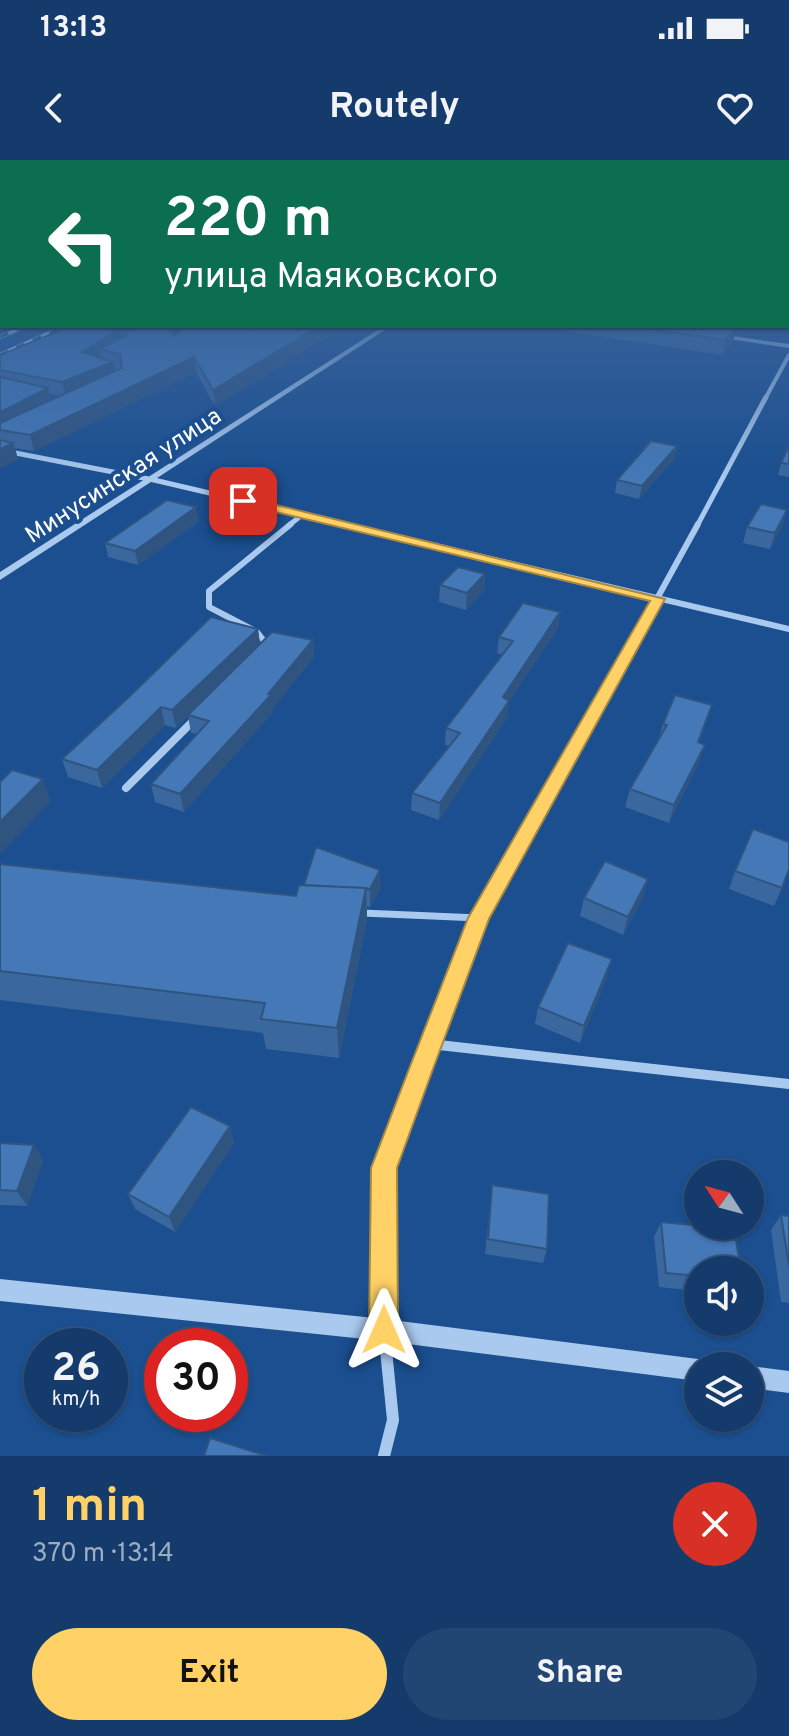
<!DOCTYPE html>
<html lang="en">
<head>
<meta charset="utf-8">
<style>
  :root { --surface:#143b6b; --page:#214673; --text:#f1f3f6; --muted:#9dadc1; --line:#33557e; --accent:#ffd166 }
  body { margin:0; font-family:Overpass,sans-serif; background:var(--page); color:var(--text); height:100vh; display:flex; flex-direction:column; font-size:30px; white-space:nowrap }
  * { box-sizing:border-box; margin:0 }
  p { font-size:26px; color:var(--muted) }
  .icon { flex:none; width:44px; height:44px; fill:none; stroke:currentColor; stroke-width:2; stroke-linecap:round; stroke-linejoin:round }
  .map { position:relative; height:1296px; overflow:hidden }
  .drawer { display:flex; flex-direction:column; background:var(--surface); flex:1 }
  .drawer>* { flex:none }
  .guide { position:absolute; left:0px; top:0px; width:790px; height:168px; box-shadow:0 2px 6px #0004,0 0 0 2px var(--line); background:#0b6e4f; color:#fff; overflow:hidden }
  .needle { width:52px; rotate:306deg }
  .tools { position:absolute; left:684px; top:1000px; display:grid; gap:16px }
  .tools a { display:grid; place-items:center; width:80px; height:80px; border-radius:50%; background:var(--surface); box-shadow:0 2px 6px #0004,0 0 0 2px var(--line); font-size:40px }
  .speed { position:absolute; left:24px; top:1168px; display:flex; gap:16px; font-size:40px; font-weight:700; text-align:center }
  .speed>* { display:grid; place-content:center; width:104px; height:104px; border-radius:50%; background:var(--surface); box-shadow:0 2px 6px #0004,0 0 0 2px var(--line); line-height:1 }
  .speed small { font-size:20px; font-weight:400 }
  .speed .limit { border:12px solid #d22; background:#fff; color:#111 }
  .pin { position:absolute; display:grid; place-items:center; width:68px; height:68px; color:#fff; margin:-34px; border-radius:16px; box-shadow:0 4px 12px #0006 }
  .me { position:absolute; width:88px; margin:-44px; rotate:0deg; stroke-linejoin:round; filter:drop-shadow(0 0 6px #0008) }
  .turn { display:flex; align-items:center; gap:28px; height:168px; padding:0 32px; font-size:36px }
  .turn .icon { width:104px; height:104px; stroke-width:2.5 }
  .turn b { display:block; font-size:56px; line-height:68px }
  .round { display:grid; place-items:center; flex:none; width:84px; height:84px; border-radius:42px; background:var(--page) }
  .head { display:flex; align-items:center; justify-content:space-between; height:136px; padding:0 32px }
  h1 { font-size:48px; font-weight:700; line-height:60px; color:var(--accent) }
  .action { display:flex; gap:16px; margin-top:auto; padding:16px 32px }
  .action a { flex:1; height:92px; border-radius:48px; background:var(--accent); color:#111; font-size:32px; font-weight:700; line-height:92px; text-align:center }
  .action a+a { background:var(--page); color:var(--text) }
  .status { display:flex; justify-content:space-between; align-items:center; height:56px; padding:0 40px; background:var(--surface); direction:ltr }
  .status svg { height:22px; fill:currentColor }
  header { display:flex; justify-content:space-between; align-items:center; height:104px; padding:0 32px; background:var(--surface); font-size:36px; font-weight:700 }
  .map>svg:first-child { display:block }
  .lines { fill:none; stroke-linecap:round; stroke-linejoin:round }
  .service { stroke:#a9c9ee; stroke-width:7 }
  .minor-far5 { stroke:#a9c9ee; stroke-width:4 }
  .minor-far4 { stroke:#a9c9ee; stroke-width:5 }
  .minor-far3 { stroke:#a9c9ee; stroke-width:6 }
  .minor-far2 { stroke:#a9c9ee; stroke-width:8 }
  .minor-far1 { stroke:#a9c9ee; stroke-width:10 }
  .minor { stroke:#a9c9ee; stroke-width:12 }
  .tertiary { fill:#a9c9ee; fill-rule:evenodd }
  .rail-casing { stroke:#fff; stroke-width:4 }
  .rail { stroke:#1b4f8f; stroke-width:3; stroke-dasharray:9; stroke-linecap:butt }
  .wall { fill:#3a679d; fill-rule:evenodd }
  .shaded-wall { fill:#305480 }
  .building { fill:#4478b7; stroke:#305480; stroke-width:2 }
  .route { fill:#ffd166; stroke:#a68842; stroke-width:2 }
  .labels { text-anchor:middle; stroke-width:8; stroke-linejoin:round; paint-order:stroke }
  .far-street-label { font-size:24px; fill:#fff; stroke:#1b4f8f }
</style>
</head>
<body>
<div class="status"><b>13:13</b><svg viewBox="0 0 49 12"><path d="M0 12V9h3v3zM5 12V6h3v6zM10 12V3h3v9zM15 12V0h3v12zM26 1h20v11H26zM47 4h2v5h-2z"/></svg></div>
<header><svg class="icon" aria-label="back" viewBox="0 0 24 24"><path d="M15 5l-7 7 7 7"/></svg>Routely<svg class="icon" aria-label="heart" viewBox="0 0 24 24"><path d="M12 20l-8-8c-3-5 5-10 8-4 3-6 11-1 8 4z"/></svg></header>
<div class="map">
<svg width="789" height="1296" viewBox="0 0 789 1296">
  <rect width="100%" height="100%" fill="#1b4f8f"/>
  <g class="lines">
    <path class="service" d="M362,753L479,758"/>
    <path class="minor-far5" d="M765,239L789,195"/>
    <g class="minor-far4">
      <path d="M0,290L154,320L351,366"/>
      <path d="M288,366L302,355"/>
      <path d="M697,366L766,237"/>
    </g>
    <g class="minor-far3">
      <path d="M342,364L789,469"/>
      <path d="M268,486L257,472L209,447V431L291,364"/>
      <path d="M609,526L698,364"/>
    </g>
    <g class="minor-far2">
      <path d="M126,628L196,558"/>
      <path d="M497,727L610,524"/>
    </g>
    <g class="minor-far1">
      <path d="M430,884L789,924"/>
      <path d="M395,979L479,758L498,725"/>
    </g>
    <path class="minor" d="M384,1296L393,1260L384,1170V1008L396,977"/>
    <g class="tertiary">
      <path d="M384,166H391L0,420V412Z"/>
      <path d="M718,174L789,184V188L716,177Z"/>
      <path d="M0,1119L384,1159L698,1199L706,1202L708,1206H698V1221L384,1181L0,1141Z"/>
      <path d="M749,1206H750L789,1211V1233L750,1228Z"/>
    </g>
    <defs>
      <g id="rail">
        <path d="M0,177L26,166"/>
        <path d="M0,195L65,166"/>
      </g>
    </defs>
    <use href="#rail" class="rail-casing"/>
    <use href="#rail" class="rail"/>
  </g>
  <g class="wall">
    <path d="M71,166H344L215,246L196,212L34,291L15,288L18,299L0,308V195ZM177,166L184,168L178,172ZM114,173L120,174L123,177L116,181ZM50,234L60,236L51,240Z"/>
    <path d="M532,166H748L741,174L735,173L733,182L722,195Z"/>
    <path d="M677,286L674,299L639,339L615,333L617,320Z"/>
    <path d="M789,286V317L778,315L781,303Z"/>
    <path d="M787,350L782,366L770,389L743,383L747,367Z"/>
    <path d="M199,361L138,405L108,397L105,383Z"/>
    <path d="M485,414L484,431L466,450L439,442L440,425Z"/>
    <path d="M560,452L558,468L509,541L507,558L439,660L411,650L412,633L449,586L445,585L446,568L502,495L497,493L499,477Z"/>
    <path d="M258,469L260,484L313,480L314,497L273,548V552L184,652L155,642L151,624L197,574L191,573L188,556L176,568L165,565L102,628L68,617L62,599Z"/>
    <path d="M712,545L699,583V602L669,663L625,647L630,629L659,578L663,564Z"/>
    <path d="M0,704L296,736L381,728L370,747H367V760L339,898L266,889L263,873L0,840Z"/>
    <path d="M735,711L782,728L774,746L729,729Z"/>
    <path d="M643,737L623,775L580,756L584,738Z"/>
    <path d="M607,817L580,883L535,864L538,847Z"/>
    <path d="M230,966L234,983L175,1072L135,1049L128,1034Z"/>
    <path d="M0,983L34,985L43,1001L27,1046L0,1045Z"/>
    <path d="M492,1025L547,1089L543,1103L485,1094Z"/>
    <path d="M781,1055L789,1056V1143L781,1142L771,1070Z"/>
    <path d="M661,1062L698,1110V1131L659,1127L654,1077Z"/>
  </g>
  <g class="shaded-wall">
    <path d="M173,166H177L179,176L172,184L170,170Z"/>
    <path d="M320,166H344L215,246L213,230Z"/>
    <path d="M743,166H748L741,174Z"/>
    <path d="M737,168L733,182L722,195L725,180Z"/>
    <path d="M114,172L117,186L100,189L101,196L86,206L82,192Z"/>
    <path d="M194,197L196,212L34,291L30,275Z"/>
    <path d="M113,202L116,217L66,237L62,222Z"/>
    <path d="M48,228L52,244L0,270V252Z"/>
    <path d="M13,283L18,299L0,308V289Z"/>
    <path d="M677,286L674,299L639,339L642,326Z"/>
    <path d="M196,347L199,361L138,405L135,391Z"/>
    <path d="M787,350L782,366L770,389L775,373Z"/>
    <path d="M485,414L484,431L466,450L467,433Z"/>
    <path d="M560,452L558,468L509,541L507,558L439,660L440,643L503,537Z"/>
    <path d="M258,469L260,486L176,568L172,550Z"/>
    <path d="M313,480L314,497L273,548V552L184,652L180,634Z"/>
    <path d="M161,547L165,565L102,628L97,610Z"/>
    <path d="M705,585L699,602L669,663L674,645Z"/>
    <path d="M43,619L51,641L0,694V662Z"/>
    <path d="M380,710L381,728L370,747V729Z"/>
    <path d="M648,719L643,737L623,775L628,757Z"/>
    <path d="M366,728L367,760L339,898L337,868Z"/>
    <path d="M612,799L607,817L580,883L584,866Z"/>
    <path d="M230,966L234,983L175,1072L169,1057Z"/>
    <path d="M34,985L43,1001L27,1046L17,1031Z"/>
  </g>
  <g class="building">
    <path d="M71,166H100L111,168L114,172L82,192L113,202L62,222L0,210V195Z"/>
    <path d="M124,166H173L170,170L174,176L186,166H320L213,230L194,197L30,275L0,270V263L122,208L120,194L100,189L126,176L128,170Z"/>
    <path d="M628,166H724L737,168L725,180Z"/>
    <path d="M0,217L48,228L0,252Z"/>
    <path d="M0,280L13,283L0,289Z"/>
    <path d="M651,281L677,286L642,326L617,320Z"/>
    <path d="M789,286V304L781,303Z"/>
    <path d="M167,340L196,347L135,391L105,383Z"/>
    <path d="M761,344L787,350L775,373L747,367Z"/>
    <path d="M458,407L485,414L467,433L440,425Z"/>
    <path d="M523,443L560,452L503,537L509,541L440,643L412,633L460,573L446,568L513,481L499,477Z"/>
    <path d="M211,457L258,469L172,550L161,547L97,610L62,599L131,535Z"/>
    <path d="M272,472L313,480L268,534L271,535L180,634L151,624L209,561L188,555Z"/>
    <path d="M675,535L712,545L698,582L705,585L674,645L630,629L667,565L663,564Z"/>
    <path d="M12,610L43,619L0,662V622Z"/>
    <path d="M753,669L789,682V709L782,728L735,711Z"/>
    <path d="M316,687L380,710L370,729L304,725Z"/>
    <path d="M605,701L648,719L628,757L584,738Z"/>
    <path d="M0,704L296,736L299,725L366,728L337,868L261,859L265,843L0,811Z"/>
    <path d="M568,783L612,799L584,866L538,847Z"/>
    <path d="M191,947L230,966L169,1057L128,1034Z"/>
    <path d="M0,983L34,985L17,1031L0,1030Z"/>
    <path d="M492,1025L549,1034L547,1089L488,1079Z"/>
    <path d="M781,1055L789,1056V1106Z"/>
    <path d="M661,1062L734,1069L741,1110H698V1116L666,1113Z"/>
    <path d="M210,1278L267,1296H204Z"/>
  </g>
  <linearGradient id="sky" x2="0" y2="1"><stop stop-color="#0f2b4f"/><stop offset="0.43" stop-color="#39639b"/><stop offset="1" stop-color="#39639b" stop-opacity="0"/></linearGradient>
  <rect width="789" height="319" fill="url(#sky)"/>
  <path class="route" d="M243,337L665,439L489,759L433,909L397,1008L398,1170L394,1180L384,1184L374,1180L369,1170L371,1008L409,909L468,758L650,441L238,343V338Z"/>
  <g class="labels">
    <g class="far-street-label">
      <text transform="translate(123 315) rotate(-33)" y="8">Минусинская улица</text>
    </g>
  </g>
</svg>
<div class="tools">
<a><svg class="needle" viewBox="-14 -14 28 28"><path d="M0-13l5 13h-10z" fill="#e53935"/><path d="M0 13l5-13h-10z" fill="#9dadc1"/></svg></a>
<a><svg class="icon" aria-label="sound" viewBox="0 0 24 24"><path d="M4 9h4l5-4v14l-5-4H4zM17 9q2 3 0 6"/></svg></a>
<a><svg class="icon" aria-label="layers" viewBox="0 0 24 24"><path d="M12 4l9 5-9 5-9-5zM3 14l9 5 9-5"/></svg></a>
</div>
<div class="speed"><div>26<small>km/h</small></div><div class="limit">30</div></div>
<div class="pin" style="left:243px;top:341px;background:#d93025"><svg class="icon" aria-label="arrive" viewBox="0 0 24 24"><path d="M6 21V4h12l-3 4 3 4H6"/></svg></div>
<svg class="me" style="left:384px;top:1170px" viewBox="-20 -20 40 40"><path d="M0-17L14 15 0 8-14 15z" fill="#ffd166" stroke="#fff" stroke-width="4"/></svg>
<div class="guide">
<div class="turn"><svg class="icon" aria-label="left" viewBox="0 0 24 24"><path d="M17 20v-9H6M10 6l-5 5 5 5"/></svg><div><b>220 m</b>улица Маяковского</div></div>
</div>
</div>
<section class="drawer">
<div class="head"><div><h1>1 min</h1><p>370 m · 13:14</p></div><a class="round" style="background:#d93025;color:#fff"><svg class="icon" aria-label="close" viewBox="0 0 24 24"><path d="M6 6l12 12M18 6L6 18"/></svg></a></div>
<div class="action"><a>Exit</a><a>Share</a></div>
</section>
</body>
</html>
